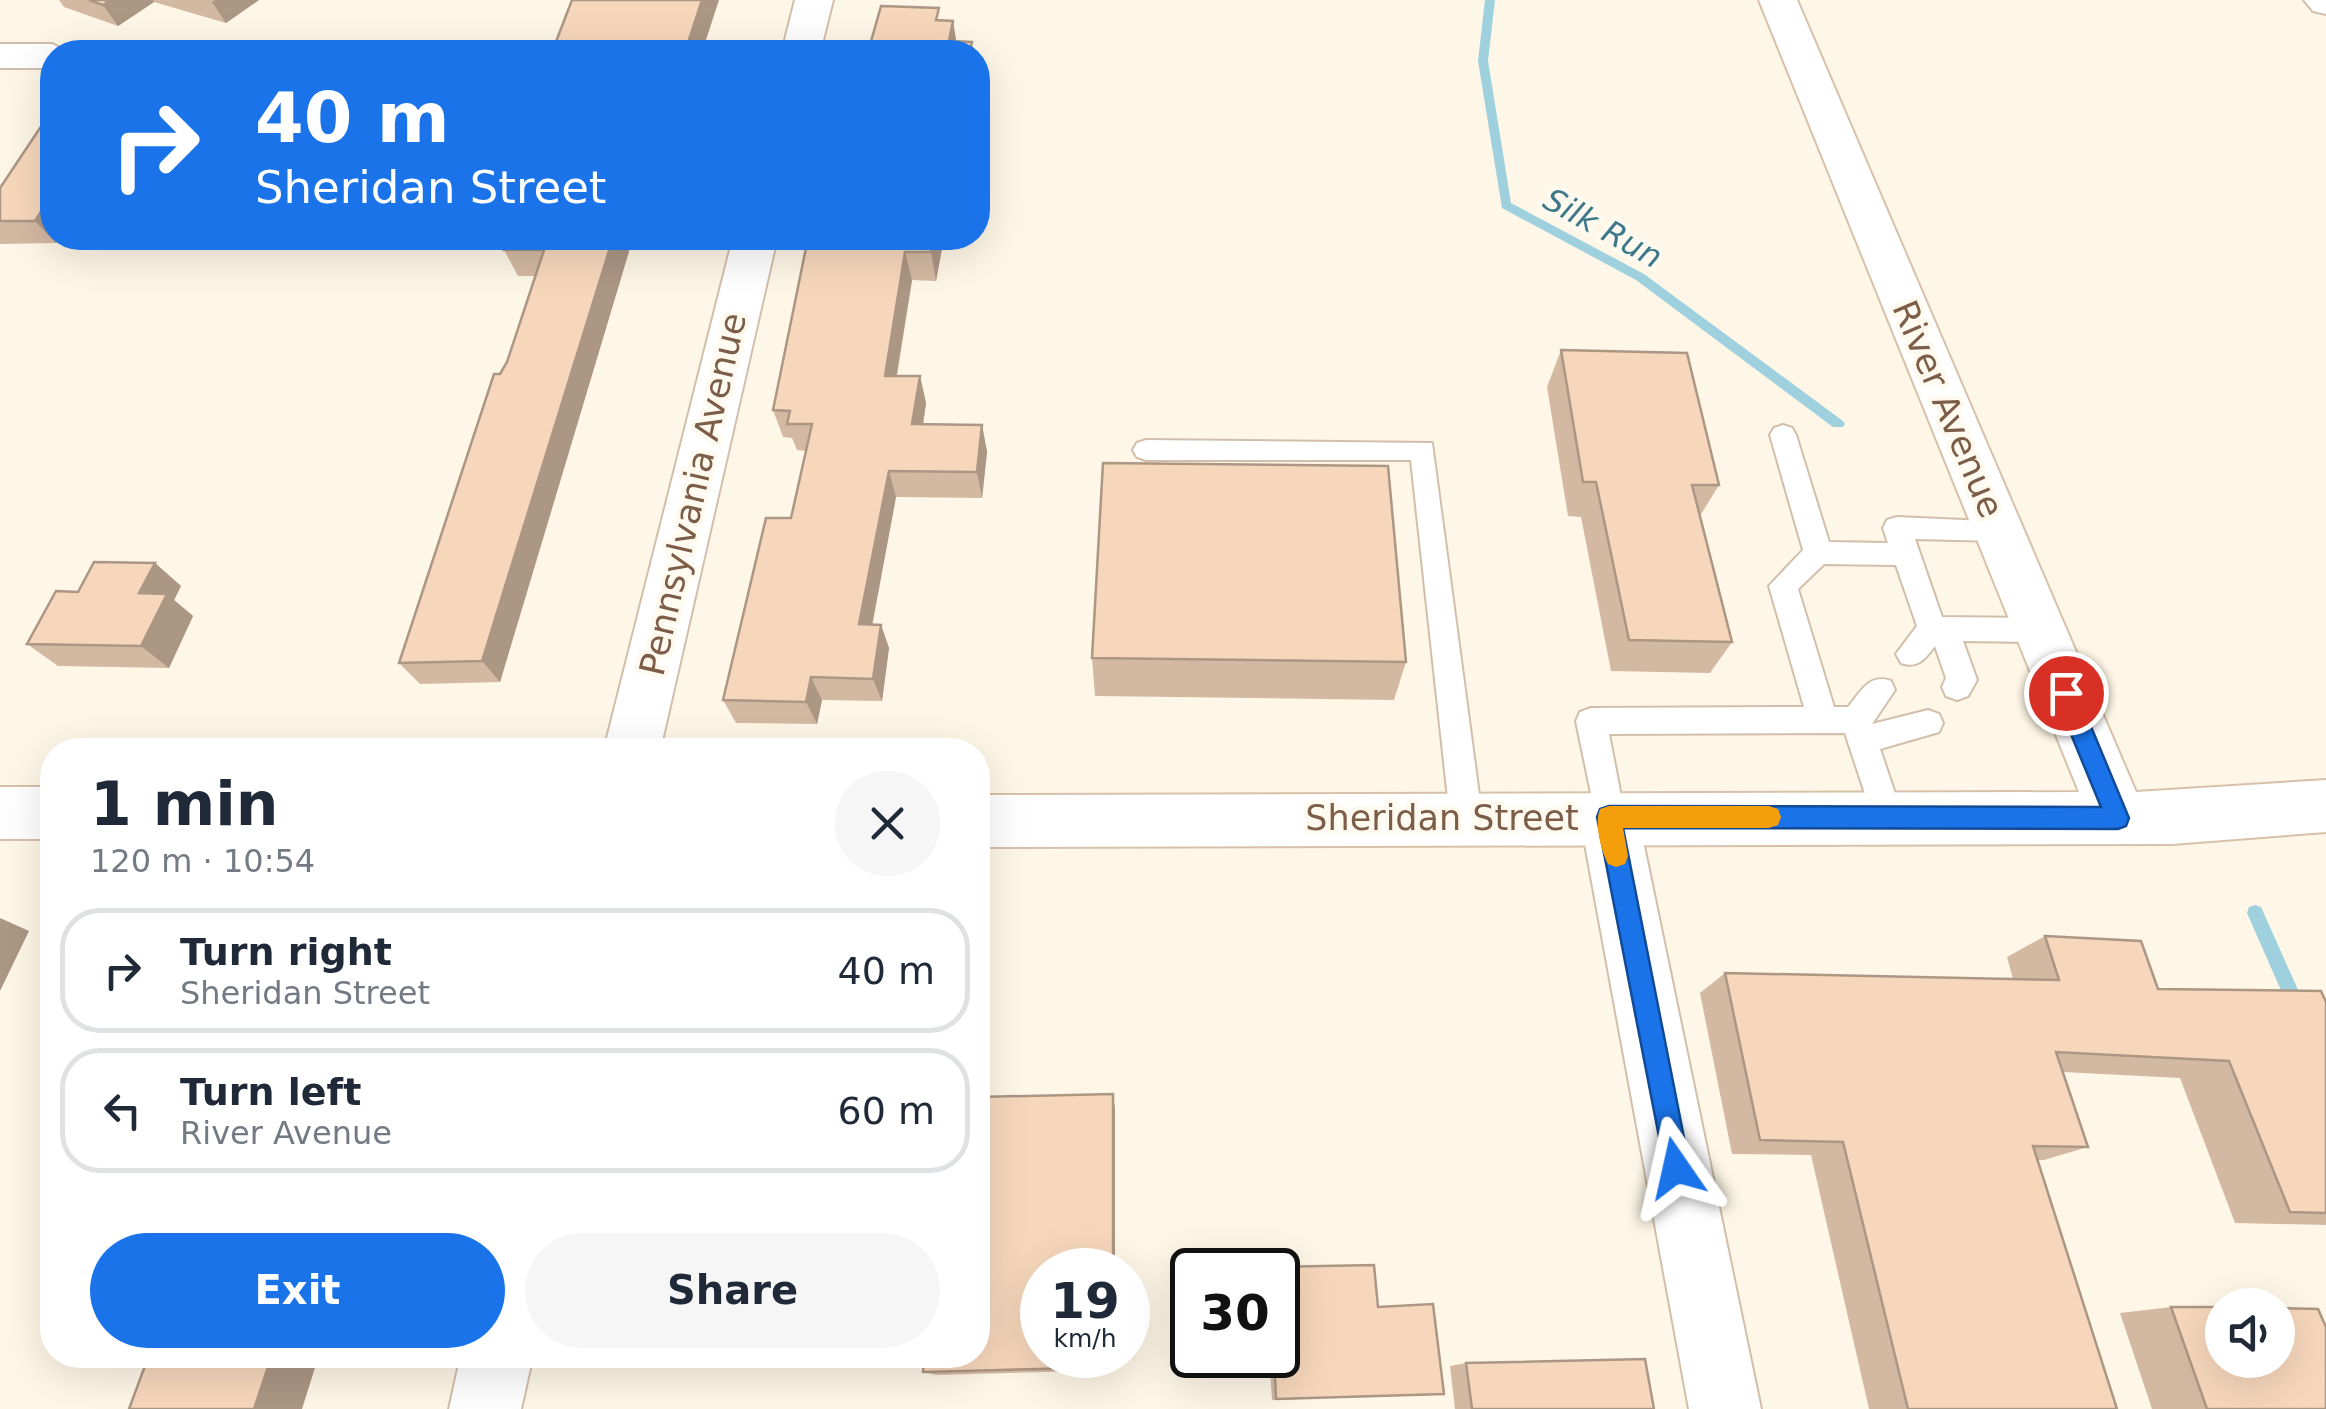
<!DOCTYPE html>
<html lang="en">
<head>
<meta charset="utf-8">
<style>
  :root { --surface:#fff; --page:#f6f6f7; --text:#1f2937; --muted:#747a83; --line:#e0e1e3; --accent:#1a73e8 }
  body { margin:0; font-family:"DejaVu Sans",sans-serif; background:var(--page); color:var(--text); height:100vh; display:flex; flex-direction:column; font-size:38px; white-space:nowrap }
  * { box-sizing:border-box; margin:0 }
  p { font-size:32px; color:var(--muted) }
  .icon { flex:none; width:55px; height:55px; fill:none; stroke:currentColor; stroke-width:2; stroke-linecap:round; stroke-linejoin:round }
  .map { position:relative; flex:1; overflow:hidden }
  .drawer { position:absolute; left:40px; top:738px; width:950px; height:630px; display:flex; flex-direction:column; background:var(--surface); border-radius:40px; box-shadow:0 10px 40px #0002 }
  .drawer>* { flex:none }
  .banner { position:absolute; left:40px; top:40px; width:950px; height:210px; border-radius:40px; box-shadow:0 10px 40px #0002; background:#1a73e8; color:#fff; overflow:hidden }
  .tools { position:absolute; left:2205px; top:1288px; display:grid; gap:20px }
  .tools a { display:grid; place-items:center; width:90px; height:90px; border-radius:50%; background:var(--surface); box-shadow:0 10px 40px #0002; font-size:50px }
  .speed { position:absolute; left:1020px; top:1248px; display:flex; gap:20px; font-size:50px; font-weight:700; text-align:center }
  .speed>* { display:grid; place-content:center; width:130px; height:130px; border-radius:50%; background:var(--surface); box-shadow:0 10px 40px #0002; line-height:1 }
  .speed small { font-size:25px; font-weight:400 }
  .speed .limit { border:5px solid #111; border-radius:15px; background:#fff; color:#111 }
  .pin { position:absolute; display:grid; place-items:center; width:85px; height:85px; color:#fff; margin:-42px; border:5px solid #fff; border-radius:50%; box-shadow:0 2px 10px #0007 }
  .me { position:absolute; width:110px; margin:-55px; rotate:349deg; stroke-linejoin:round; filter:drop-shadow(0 0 8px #0008) }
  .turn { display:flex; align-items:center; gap:35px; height:210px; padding:0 50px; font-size:45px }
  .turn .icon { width:130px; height:130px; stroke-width:2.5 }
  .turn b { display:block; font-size:70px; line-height:85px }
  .round { display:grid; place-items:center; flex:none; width:105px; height:105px; border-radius:52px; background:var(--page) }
  .headline { display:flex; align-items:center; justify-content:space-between; height:170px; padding:0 50px }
  h1 { font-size:60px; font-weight:600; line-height:75px }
  .primary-button { display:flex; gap:20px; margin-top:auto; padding:20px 50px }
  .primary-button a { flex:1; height:115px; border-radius:60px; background:var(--accent); color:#fff; font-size:40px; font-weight:600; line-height:115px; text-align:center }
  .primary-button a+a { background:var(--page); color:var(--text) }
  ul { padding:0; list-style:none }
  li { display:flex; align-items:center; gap:30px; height:125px; margin:0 20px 15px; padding:0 30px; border:5px solid var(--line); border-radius:40px }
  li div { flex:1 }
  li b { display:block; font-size:38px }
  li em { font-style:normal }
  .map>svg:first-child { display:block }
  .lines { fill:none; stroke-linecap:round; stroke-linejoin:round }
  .stream { fill:#9ed0dd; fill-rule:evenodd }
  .lane-casing { stroke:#d2bfab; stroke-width:4 }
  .street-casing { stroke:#d2bfab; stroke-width:4 }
  .secondary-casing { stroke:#d8c1aa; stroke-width:4 }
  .lane { fill:#fff; fill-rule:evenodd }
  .street { fill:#fff; fill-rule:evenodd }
  .secondary { fill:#fff; fill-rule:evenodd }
  .wall { fill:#d4b9a2 }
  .shaded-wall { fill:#ac9684 }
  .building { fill:#f6d7bc; stroke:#ac9684; stroke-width:2.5 }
  .route { fill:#1a73e8; stroke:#114b97; stroke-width:2.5 }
  .slow { fill:#f59e0b }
  .labels { text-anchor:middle; stroke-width:9; stroke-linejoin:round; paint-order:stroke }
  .far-water-label { font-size:32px; font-style:italic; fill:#3c7889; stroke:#fffaef }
  .street-label { font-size:35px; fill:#7b5d48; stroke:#fffaef }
</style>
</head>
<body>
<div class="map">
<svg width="2326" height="1409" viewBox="0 0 2326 1409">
  <rect width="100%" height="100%" fill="#fef7e7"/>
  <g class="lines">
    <g class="stream">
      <path d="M1485,0H1495L1488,61L1511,203L1644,274L1843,421L1845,424L1843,427H1833L1636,280L1502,208L1478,61Z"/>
      <path d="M2255,905L2261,907L2303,1001L2306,1007L2303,1013L2297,1015L2291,1013L2247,913L2249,907Z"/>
    </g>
    <defs>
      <g id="lane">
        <path d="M1783,425L1792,428L1796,435L1829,542L1888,543L1883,528L1887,520L1897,517L2008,522L2012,530L2008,538L1998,541L1915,539L1942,617L2039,618L2049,621L2053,630L2049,639L2039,642L1963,641L1977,680L1968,696L1957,700L1946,696L1942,687L1946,678L1935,646C1925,659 1918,669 1901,663L1896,654L1917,626L1896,565L1824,564L1798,589L1834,707H1848C1861,692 1869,673 1891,681L1895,690L1872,724L1928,710L1939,714L1943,723L1939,732L1880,749L1903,817L1898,827L1887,831L1876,827L1845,733L1609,734L1625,817L1620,827L1609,831L1598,827L1576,721L1580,712L1591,708L1804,707L1769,586L1803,550L1770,435L1774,428Z"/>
        <path d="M1146,440L1432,443L1482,817L1477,827L1466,831L1455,827L1450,817L1411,460H1146L1137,457L1133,450L1137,443Z"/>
      </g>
      <g id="street">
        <path d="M795,0H833L820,52H782Z"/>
        <path d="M2304,0H2326V14L2313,11Z"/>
        <path d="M0,44H52L69,52H52V68H0Z"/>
        <path d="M733,238H777L660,750H604Z"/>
        <path d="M1609,791L1629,798L1638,817L1761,1409H1689L1580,817L1589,798Z"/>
        <path d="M461,1355H533L521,1409H449Z"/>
      </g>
      <g id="secondary">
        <path d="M1759,0H1797L2136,792L2326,780V832L2172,844L978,847V795L2079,792Z"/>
        <rect x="0" y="787" width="52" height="52"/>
      </g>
    </defs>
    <use href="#lane" class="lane-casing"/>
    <use href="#street" class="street-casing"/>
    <use href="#secondary" class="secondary-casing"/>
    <use href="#lane" class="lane"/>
    <use href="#street" class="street"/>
    <use href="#secondary" class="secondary"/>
  </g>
  <g class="wall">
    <path d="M59,0H259L226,23L154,2L118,26L64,7Z"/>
    <path d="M52,110L56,243L0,244V188Z"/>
    <path d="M509,238H633L500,682L420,684L399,663L500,374L507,362L536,276H518L504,250Z"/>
    <path d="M808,238H944L936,281L912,280L897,376H920L926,403L923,425H982L987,452L982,498L896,497L872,624L881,625L889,648L882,701L822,700L817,724L736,723L723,700L791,518L806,451L797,450L792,438L783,437L773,410Z"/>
    <path d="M1561,350L1719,485L1700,516L1732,642L1710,673L1611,671L1581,517L1568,516L1547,387Z"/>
    <path d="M155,563L181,586L174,600L193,616L169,668L58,666L27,644L78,592Z"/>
    <path d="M1092,658L1406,662L1394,700L1095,696Z"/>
    <path d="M2045,936L2158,989L2326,1002V1225L2235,1223L2180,1078L2063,1072L2088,1147L2044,1160H2038L2117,1409H1869L1811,1155L1732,1154L1700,993L1725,973L2013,979L2007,957Z"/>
    <path d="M1113,1094L1115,1110L1042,1355H1116V1370L936,1375L923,1372Z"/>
    <path d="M1374,1265L1378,1307L1433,1304L1444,1394L1272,1400L1269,1355H1278V1270H1267L1268,1267Z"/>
    <path d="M2171,1307L2326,1409H2152L2120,1313Z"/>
    <path d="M1466,1363L1654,1409H1455L1450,1366Z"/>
  </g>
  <g class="shaded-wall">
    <path d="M110,0H153L154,2L118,26L103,5Z"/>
    <path d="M215,0H259L226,23L212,2Z"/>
    <path d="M702,0H719L702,52H685Z"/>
    <path d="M953,21L958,51L949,41Z"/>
    <path d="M52,194V238H59L56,243L35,221Z"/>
    <path d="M613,238H633L500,682L482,661Z"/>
    <path d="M934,238H944L936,281L931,252Z"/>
    <path d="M905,252L912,280L892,403L885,376Z"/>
    <path d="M920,376L926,403L919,451L912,424Z"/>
    <path d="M982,425L987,452L982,498L977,472Z"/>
    <path d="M889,471L896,497L868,648L859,624Z"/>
    <path d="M155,563L181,586L174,600L193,616L169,668L141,646L139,593Z"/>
    <path d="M881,625L889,648L882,701L873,679Z"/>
    <path d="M811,677L822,700L817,724L806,702Z"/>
    <path d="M0,918L29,931L0,991Z"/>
    <path d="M1113,1094L1115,1110V1270H1113Z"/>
    <path d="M272,1355H319L302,1409H254Z"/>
  </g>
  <g class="building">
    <path d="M89,0H110L103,5Z"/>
    <path d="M572,0H702L685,52H552Z"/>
    <path d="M881,6L939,8L936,20L953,21L949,41L972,42L970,52H868Z"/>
    <path d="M52,110V194L35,221H0V188Z"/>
    <path d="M509,238H613L482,661L399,663L494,374H500L507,362L544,250H504Z"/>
    <path d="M808,238H934L931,252H905L885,376H920L912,424L982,425L977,472L889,471L859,624L881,625L873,679L811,677L806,702L723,700L766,518H791L812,424H787L790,411L773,410Z"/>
    <path d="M1561,350L1687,353L1719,485H1692L1732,642L1629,640L1596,482H1583Z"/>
    <path d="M1103,463L1388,466L1406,662L1092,658Z"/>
    <path d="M94,562L155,563L139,593L167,594L141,646L27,644L56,591L78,592Z"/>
    <path d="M2045,936L2141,941L2158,989L2321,991L2326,1002V1213L2290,1212L2229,1061L2056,1052L2088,1147L2033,1146L2117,1409H1908L1843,1142L1760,1140L1725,973L2059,980Z"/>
    <path d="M1113,1094V1270H1042V1355H1113V1367L923,1372L924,1355H978V1097Z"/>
    <path d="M1374,1265L1378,1307L1433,1304L1444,1394L1276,1399L1274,1355H1278V1270H1269L1268,1267Z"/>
    <path d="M2171,1307H2222V1360H2278V1308L2318,1309L2326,1327V1409H2207Z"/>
    <path d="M149,1355H272L254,1409H129Z"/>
    <path d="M1645,1359L1654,1409H1472L1466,1363Z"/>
  </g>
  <path class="route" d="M2066,683L2074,686L2077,693L2129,818L2126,826L2118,829L1623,828L1690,1168L1686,1178L1676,1182L1667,1178L1597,817L1600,809L1609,806L2101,807L2054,693L2057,686Z"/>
  <path class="slow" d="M1609,806H1769L1778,809L1781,817L1778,825L1769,828H1623L1628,856L1625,864L1616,867L1608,864C1601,850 1594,824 1600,809Z"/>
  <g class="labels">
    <g class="far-water-label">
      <text transform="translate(1603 228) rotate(29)" y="11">Silk Run</text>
    </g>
    <g class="street-label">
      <text transform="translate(1948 409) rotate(67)" y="12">River Avenue</text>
      <text transform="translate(693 494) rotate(-77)" y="12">Pennsylvania Avenue</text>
      <text x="1442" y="830">Sheridan Street</text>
    </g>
  </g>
</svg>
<div class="tools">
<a><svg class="icon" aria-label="sound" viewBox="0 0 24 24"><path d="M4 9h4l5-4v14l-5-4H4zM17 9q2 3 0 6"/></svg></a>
</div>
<div class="speed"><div>19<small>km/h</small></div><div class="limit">30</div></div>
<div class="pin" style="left:2066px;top:693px;background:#d93025"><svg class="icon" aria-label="arrive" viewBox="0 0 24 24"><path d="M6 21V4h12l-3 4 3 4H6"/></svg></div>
<svg class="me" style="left:1676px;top:1168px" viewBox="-20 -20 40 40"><path d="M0-17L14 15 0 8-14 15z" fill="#1a73e8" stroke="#fff" stroke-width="4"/></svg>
<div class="banner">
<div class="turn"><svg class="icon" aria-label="right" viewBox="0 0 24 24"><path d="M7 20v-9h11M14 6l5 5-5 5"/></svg><div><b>40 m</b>Sheridan Street</div></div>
</div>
<section class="drawer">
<div class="headline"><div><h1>1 min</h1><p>120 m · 10:54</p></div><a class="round"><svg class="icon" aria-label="close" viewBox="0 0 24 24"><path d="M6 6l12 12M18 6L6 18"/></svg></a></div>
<ul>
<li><svg class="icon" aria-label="right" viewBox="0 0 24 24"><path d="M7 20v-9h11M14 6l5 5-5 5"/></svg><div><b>Turn right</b><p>Sheridan Street</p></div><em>40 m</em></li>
<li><svg class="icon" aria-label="left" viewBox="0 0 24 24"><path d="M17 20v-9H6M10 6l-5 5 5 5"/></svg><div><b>Turn left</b><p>River Avenue</p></div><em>60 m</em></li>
</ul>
<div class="primary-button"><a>Exit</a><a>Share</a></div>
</section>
</div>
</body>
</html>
